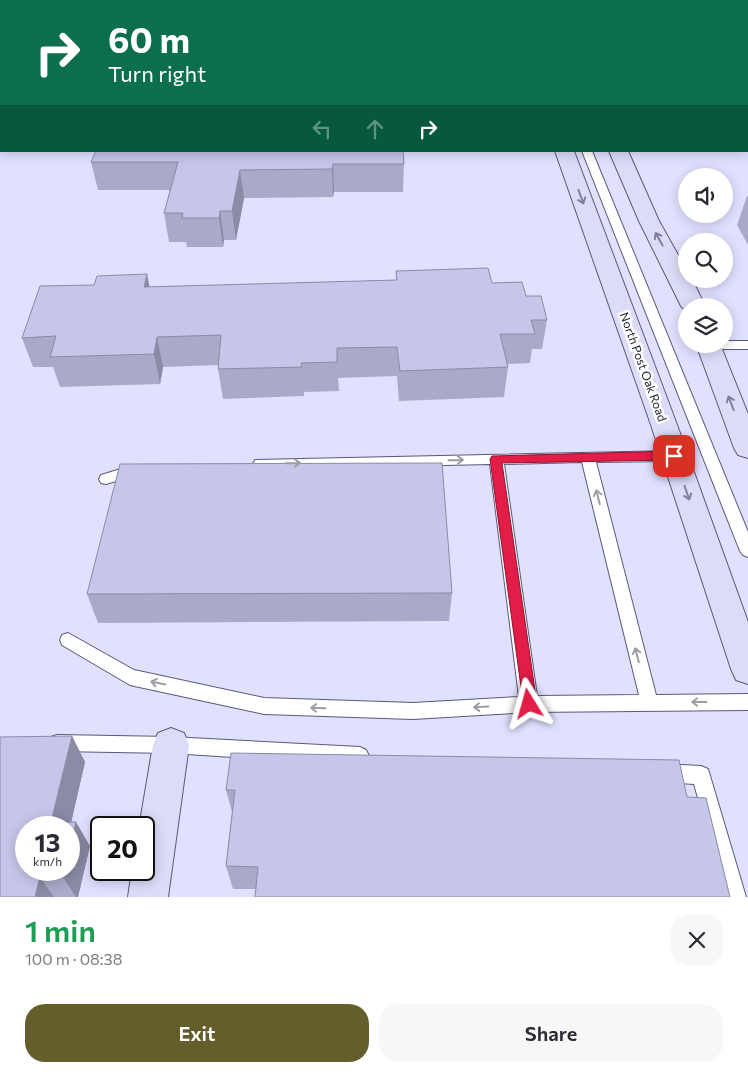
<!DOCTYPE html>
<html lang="en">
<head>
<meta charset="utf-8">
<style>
  :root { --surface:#fff; --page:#f7f7f7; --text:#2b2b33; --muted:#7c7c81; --accent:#635e2b }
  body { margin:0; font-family:Commissioner,sans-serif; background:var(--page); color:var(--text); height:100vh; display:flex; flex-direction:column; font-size:19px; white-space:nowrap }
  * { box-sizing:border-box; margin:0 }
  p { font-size:16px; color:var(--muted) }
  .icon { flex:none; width:28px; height:28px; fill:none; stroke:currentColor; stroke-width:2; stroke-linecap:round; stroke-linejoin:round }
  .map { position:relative; height:897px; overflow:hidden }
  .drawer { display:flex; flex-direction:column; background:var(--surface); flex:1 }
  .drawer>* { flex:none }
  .hud { position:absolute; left:0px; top:0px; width:749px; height:152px; box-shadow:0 2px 12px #0003; background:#0b6e4f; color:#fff; overflow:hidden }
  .tools { position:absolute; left:678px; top:168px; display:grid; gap:10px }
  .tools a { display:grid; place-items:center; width:55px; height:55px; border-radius:50%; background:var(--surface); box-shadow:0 2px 12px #0003; font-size:25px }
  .speed { position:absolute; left:15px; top:816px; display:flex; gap:10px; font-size:25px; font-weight:700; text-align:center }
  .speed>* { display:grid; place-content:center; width:65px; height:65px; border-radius:50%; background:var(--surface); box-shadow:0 2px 12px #0003; line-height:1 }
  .speed small { font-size:12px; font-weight:400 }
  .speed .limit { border:2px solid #111; border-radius:8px; background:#fff; color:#111 }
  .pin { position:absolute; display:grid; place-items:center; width:42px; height:42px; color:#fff; margin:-21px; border-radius:10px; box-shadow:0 2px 8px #0006 }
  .me { position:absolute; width:55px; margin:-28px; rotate:352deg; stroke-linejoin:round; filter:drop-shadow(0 0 4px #0008) }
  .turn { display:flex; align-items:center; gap:18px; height:105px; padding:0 25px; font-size:22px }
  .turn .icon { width:65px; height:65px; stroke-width:2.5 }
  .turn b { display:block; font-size:35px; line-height:42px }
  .lanes { display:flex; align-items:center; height:48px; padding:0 25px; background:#0003; justify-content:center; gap:25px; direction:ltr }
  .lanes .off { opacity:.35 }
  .round { display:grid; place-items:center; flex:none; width:52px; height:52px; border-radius:20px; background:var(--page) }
  .head { display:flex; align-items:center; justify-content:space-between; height:85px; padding:0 25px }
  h1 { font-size:30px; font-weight:600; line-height:38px; color:#1e9e55 }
  .button { display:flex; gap:10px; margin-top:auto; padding:10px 25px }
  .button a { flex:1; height:58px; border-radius:20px; background:var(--accent); color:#fff; font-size:20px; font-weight:600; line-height:58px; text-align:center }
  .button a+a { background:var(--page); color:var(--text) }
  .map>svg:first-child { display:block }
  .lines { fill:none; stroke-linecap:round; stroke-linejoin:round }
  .lane-casing { stroke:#595978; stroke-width:2 }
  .street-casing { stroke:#595978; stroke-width:2 }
  .secondary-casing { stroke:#595978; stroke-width:2 }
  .highway-casing { stroke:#6a67a8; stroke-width:2 }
  .lane { fill:#fff; fill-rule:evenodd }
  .street { fill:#fff; fill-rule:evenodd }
  .secondary { fill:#dddcf8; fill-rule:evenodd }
  .highway { fill:#8f8be7; fill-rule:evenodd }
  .wall { fill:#a9aac9 }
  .shaded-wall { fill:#8a8ba4 }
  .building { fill:#c5c6ea; stroke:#8a8ba4 }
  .oneway { stroke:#818096 }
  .oneway2 { stroke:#9d9da3 }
  .route { fill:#e11d48; stroke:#92132f }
  .labels { text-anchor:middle; stroke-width:5; stroke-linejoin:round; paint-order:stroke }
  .street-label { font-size:12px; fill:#252533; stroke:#fff }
</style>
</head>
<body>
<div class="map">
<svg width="748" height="897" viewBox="0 0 748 897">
  <rect width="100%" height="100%" fill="#e0e1ff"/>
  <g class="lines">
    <defs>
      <g id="lane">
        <path d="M527,0H535V1H528Z"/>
        <path d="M582,151H592L748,532V557L743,555L740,551Z"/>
        <path d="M724,341H748V349H709L703,345L724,344Z"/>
        <path d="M674,451L681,456L674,461L596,462L656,695L748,694V710L529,712L413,719L264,714L130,685L62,645L60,640L62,635L68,633L134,670L264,698L413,703L519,697L490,464L260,469L253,464L255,460ZM582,462L639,695L537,696L504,464Z"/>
        <path d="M134,465L139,466L141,470L139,474L106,484L101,483L99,479L101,475Z"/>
        <path d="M57,735L171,737L360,747L366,750L369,756L366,762L360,765L171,753L57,751L51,749L48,743L51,737Z"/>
        <path d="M663,764L701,766L708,769L746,897H726L694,784L663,782L656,779L654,773L656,767Z"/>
      </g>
      <rect id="street" x="0" y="56" width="1" height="10"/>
      <g id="secondary">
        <path d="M251,0H268V1H252Z"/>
        <rect x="507" y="0" width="14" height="1"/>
        <path d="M548,0H563V1H549Z"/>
        <path d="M555,151H574L676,422L748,622V684L736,680L731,669L650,422Z"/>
        <path d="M609,151H628L659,221L686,269V279H692L705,306H686V311L681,306L639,221Z"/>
        <path d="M696,344H720L748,414V458L738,455L734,448Z"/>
        <path d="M171,728L184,733L189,745L168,897H128L132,870H144V828H139L153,745L158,733Z"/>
      </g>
      <g id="highway">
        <path d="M304,0H321V1H305Z"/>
        <path d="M356,0H374V1H357Z"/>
        <path d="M405,0H424V1H406Z"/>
        <path d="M492,0H510V1H493Z"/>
        <path d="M612,0H631V1H613Z"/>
        <path d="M676,0H695V1H677Z"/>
      </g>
    </defs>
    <use href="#lane" class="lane-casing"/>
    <use href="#street" class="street-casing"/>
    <use href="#secondary" class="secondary-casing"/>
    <use href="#highway" class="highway-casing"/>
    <use href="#lane" class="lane"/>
    <use href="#street" class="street"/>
    <use href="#secondary" class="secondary"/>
    <use href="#highway" class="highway"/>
  </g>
  <g class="wall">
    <path d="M0,0H99L98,1H1V27H0Z"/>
    <path d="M96,151L404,164L403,192H334L333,197L244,198L236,240H224L223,247H187L186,242H169L164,213L170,190H98L91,162Z"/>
    <path d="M747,196H748V245L737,225Z"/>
    <path d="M396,271L492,283L526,296L547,320L542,349H532L530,363L507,364L508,367L504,397L399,401L397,376L338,378L339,391L304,392V396L223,399L218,369V365L163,367L160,384L60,387L53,367H33L22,338L149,287L396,280Z"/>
    <path d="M452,593L449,621L98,623L87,594Z"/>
    <path d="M72,736L85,762L71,822L90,846L78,897H0Z"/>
    <path d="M679,760L256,889H233L226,866L232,812L226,790Z"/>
  </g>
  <g class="shaded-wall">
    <path d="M79,0H99L98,1H79Z"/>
    <path d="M333,164L334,192L333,197L332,169Z"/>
    <path d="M240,170L244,198L236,240L232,211Z"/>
    <path d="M220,211L224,240L223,247L219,218Z"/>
    <path d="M147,274L153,304L144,287Z"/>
    <path d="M157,337L163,367L160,384L154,354Z"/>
    <path d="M72,736L85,762L69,832L51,822Z"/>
    <path d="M76,822L90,846L78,897H76L63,877L65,870H69V853Z"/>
    <path d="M40,877L54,897H35Z"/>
  </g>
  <g class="building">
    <path d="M0,0H79V1H1V3H0Z"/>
    <path d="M96,151H403L404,164H333L332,169L240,170L232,211H220L219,218H182L183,213H164L178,162H91Z"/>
    <path d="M488,268L492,283L522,282L526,296H541L547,320H531L535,334H500L508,367L400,371L397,347L337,348V362L301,363L302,367L218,369L221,335L157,337L154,354L50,357L56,336L22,338L40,286L94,285L97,276L147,274L144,287L397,280L396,271Z"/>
    <path d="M442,463L452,593L87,594L120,464Z"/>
    <path d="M72,736L51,822H76L69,853V828H26V870H65L63,877H40L35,897H0V737Z"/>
    <path d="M231,753L679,760L687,797L706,798L730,897H255L258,867L226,866L235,790H226Z"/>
  </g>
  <defs><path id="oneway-shaft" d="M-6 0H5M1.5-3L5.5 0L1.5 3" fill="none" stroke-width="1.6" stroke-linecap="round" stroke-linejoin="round" transform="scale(1.25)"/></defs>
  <g class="oneway">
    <use href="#oneway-shaft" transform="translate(581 197) rotate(70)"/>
    <use href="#oneway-shaft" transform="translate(659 239) rotate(-119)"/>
    <use href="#oneway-shaft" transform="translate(731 403) rotate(-111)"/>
    <use href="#oneway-shaft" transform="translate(687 493) rotate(71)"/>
  </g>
  <g class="oneway2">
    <use href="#oneway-shaft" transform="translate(456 460) rotate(-1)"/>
    <use href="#oneway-shaft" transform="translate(293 463) rotate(-1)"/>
    <use href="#oneway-shaft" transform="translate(598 497) rotate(-104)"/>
    <use href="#oneway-shaft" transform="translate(637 655) rotate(-104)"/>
    <use href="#oneway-shaft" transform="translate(158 683) rotate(-168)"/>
    <use href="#oneway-shaft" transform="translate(699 702) rotate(180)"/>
    <use href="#oneway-shaft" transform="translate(481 707) rotate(177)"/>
    <use href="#oneway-shaft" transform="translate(318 708) rotate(-178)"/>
  </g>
  <path class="route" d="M674,451L680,456L674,460L502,463L537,704L534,709L529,711L524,709L490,459L492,456Z"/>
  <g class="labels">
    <g class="street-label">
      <text transform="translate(643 367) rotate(70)" y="4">North Post Oak Road</text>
    </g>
  </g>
</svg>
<div class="tools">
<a><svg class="icon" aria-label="sound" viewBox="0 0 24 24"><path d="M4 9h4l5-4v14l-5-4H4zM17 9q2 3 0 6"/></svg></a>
<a><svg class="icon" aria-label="search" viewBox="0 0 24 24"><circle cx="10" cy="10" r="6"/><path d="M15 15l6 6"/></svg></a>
<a><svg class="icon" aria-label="layers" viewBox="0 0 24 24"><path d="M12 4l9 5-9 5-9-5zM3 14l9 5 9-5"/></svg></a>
</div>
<div class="speed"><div>13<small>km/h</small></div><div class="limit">20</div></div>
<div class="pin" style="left:674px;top:456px;background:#d93025"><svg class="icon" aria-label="arrive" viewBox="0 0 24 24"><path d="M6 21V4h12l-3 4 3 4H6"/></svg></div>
<svg class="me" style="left:529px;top:704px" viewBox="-20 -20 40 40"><path d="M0-17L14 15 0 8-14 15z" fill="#e11d48" stroke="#fff" stroke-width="4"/></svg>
<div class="hud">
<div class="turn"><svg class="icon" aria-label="right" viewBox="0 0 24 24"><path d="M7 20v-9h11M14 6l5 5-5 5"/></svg><div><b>60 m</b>Turn right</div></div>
<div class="lanes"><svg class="icon off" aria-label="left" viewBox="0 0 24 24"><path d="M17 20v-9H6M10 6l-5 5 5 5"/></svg><svg class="icon off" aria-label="ahead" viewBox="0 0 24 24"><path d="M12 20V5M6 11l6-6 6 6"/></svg><svg class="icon" aria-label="right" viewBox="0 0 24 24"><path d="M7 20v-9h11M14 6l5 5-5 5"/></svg></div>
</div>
</div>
<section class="drawer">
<div class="head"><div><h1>1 min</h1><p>100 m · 08:38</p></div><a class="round"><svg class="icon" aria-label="close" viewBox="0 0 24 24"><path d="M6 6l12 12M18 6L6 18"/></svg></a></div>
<div class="button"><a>Exit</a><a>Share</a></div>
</section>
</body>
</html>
